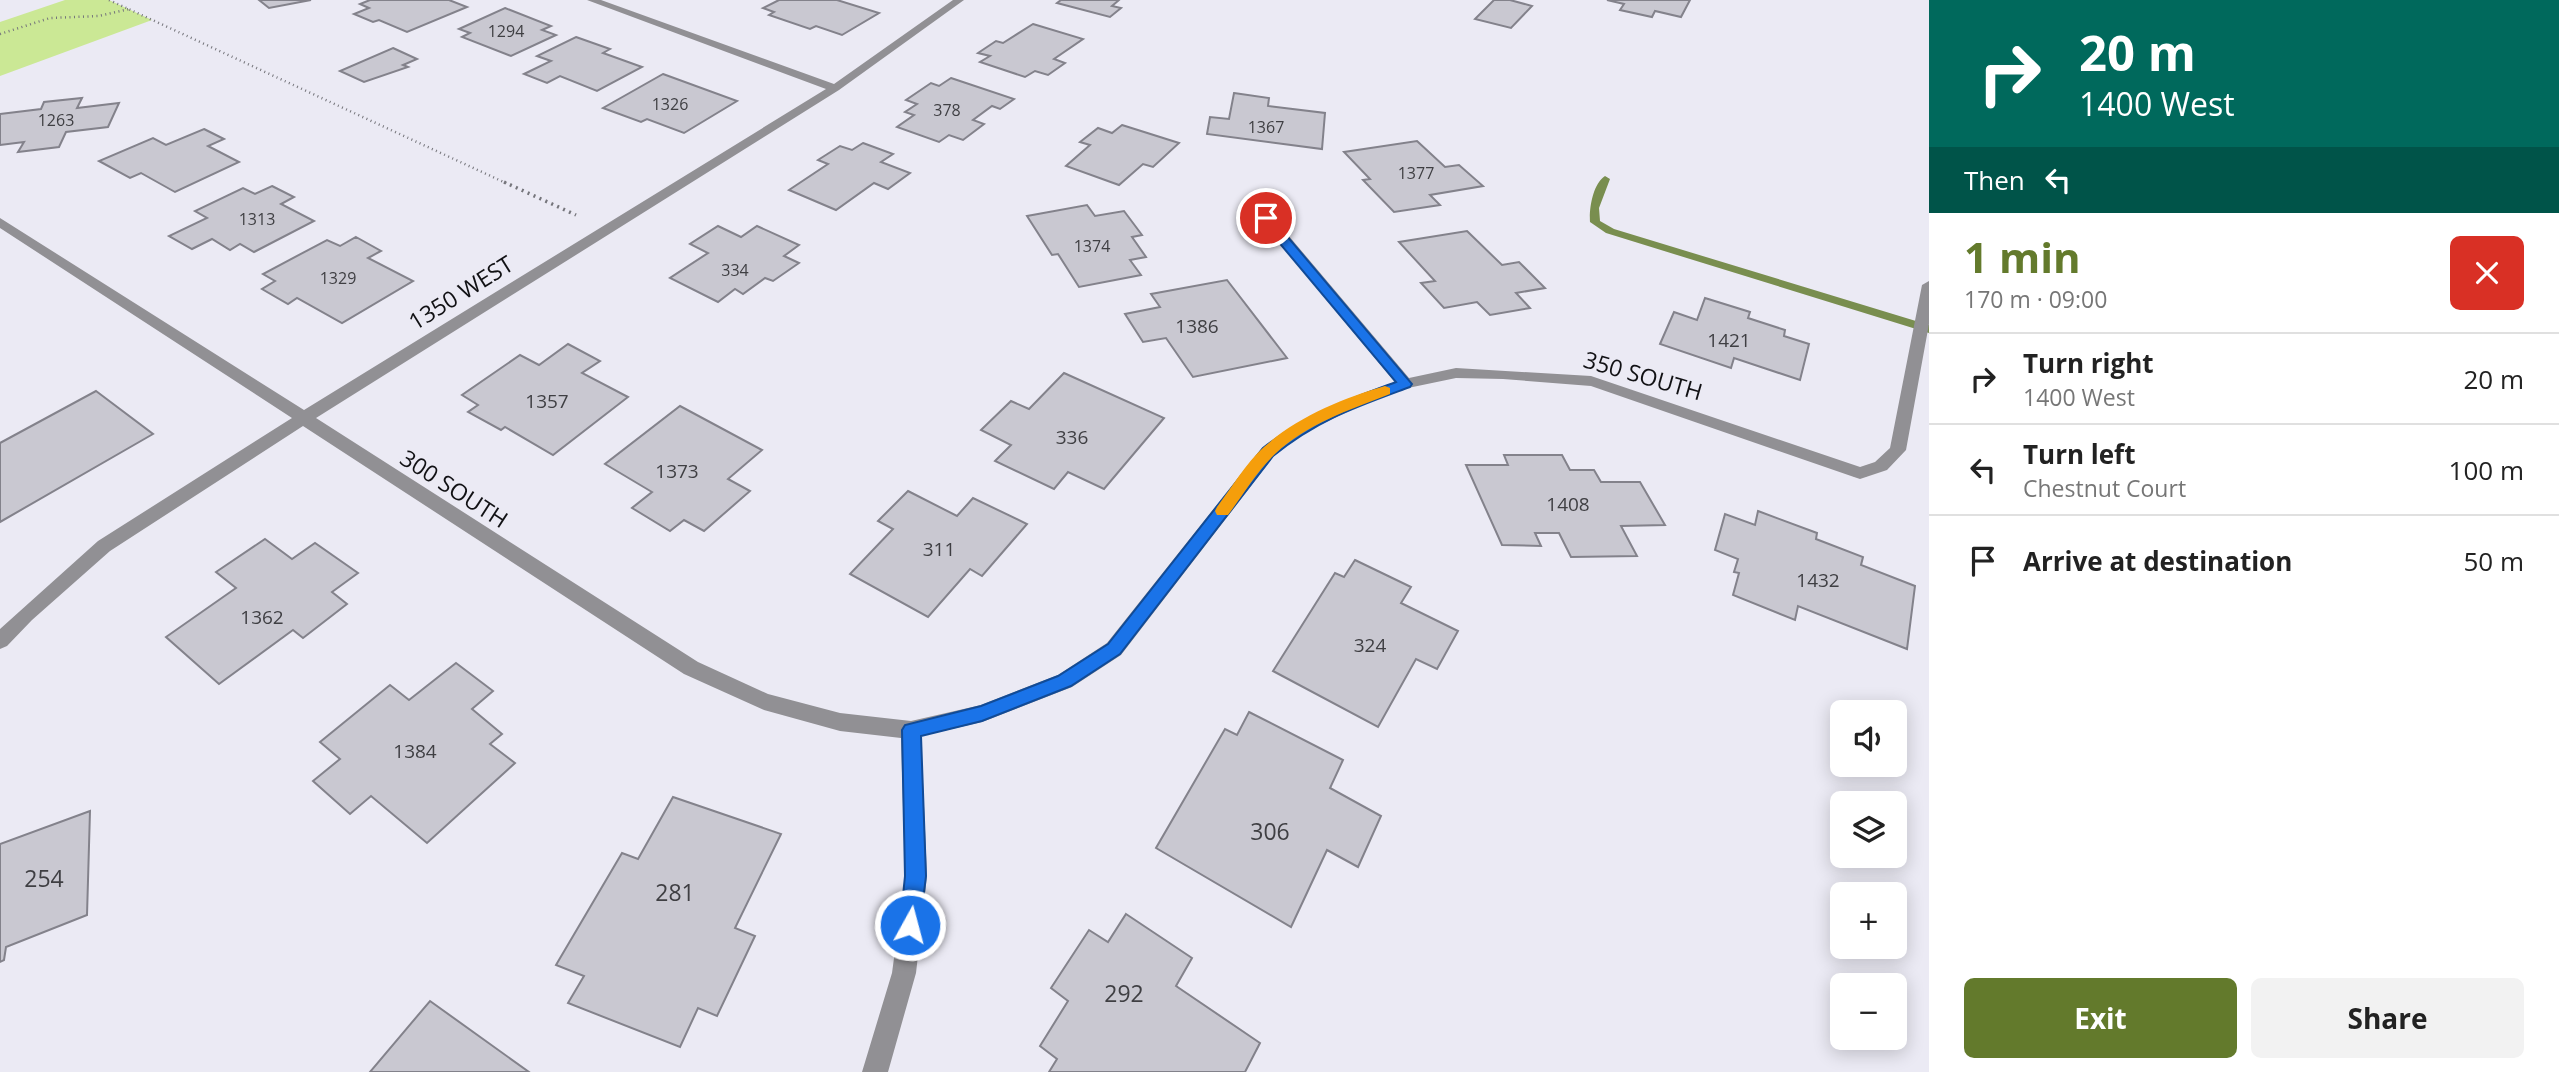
<!DOCTYPE html>
<html lang="en">
<head>
<meta charset="utf-8">
<style>
  :root { --surface:#fff; --page:#f2f2f2; --text:#222; --muted:#767676; --line:#e0e0e0; --accent:#637a2c }
  body { margin:0; font-family:"Open Sans",sans-serif; background:var(--page); color:var(--text); height:100vh; display:flex; flex-direction:column; font-size:26px; white-space:nowrap }
  * { box-sizing:border-box; margin:0 }
  p { font-size:23px; color:var(--muted) }
  .icon { flex:none; width:38px; height:38px; fill:none; stroke:currentColor; stroke-width:2; stroke-linecap:round; stroke-linejoin:round }
  .map { position:relative; flex:1; overflow:hidden }
  .details { display:flex; flex-direction:column; background:var(--surface); width:630px }
  .details>* { flex:none }
  .banner { background:#00695c; color:#fff; overflow:hidden }
  .tools { position:absolute; left:1830px; top:700px; display:grid; gap:14px }
  .tools a { display:grid; place-items:center; width:77px; height:77px; border-radius:10px; background:var(--surface); box-shadow:0 4px 18px #0003; font-size:35px }
  .pin { position:absolute; display:grid; place-items:center; width:60px; height:60px; color:#fff; margin:-30px; border:4px solid #fff; border-radius:50%; box-shadow:0 2px 7px #0007 }
  .me { position:absolute; width:77px; margin:-38px; rotate:7deg; stroke-linejoin:round; filter:drop-shadow(0 0 5px #0008) }
  .turn { display:flex; align-items:center; gap:24px; height:147px; padding:0 35px; font-size:32px }
  .turn .icon { width:91px; height:91px; stroke-width:2.5 }
  .turn b { display:block; font-size:49px; line-height:60px }
  .then { display:flex; align-items:center; height:66px; padding:0 35px; background:#0003; gap:14px; font-size:26px }
  .round { display:grid; place-items:center; flex:none; width:74px; height:74px; border-radius:10px; background:var(--page) }
  .headline { display:flex; align-items:center; justify-content:space-between; height:119px; padding:0 35px }
  h1 { font-size:42px; font-weight:700; line-height:52px; color:var(--accent) }
  .action { display:flex; gap:14px; margin-top:auto; padding:14px 35px }
  .action a { flex:1; height:80px; border-radius:10px; background:var(--accent); color:#fff; font-size:28px; font-weight:700; line-height:80px; text-align:center }
  .action a+a { background:var(--page); color:var(--text) }
  ul { padding:0; list-style:none }
  li { display:flex; align-items:center; gap:21px; height:91px; padding:0 35px; border-top:2px solid var(--line) }
  li div { flex:1 }
  li b { display:block; font-size:26px }
  li em { font-style:normal }
  main { display:flex; flex:1; min-height:0 }
  .map>svg:first-child { display:block }
  .green { fill:#cbe895 }
  .lines { fill:none; stroke-linecap:round; stroke-linejoin:round }
  .stream { fill:#798e4f; fill-rule:evenodd }
  .building { fill:#c9c8d1; stroke:#83828b; stroke-width:2 }
  .path-far1 { stroke:#75757b; stroke-width:2.5; stroke-dasharray:1 3.5; stroke-linecap:butt }
  .path { stroke:#75757b; stroke-width:3.5; stroke-dasharray:2 4.5; stroke-linecap:butt }
  .lane { fill:#919094; fill-rule:evenodd }
  .street { fill:#919094; fill-rule:evenodd }
  .route { fill:#1a73e8; stroke:#114b97; stroke-width:2 }
  .slow { fill:#f59e0b }
  .labels { text-anchor:middle; stroke-width:6; stroke-linejoin:round; paint-order:stroke }
  .far-number-label { font-size:16px; fill:#3f3f43 }
  .number-label { font-size:19px; fill:#3f3f43 }
  .street-label { font-size:23px; fill:#111114; stroke:#ebeaf4 }
  .near-number-label { font-size:23px; fill:#3f3f43 }
</style>
</head>
<body>
<main>
<div class="map">
<svg width="1929" height="1072" viewBox="0 0 1929 1072">
  <rect width="100%" height="100%" fill="#ebeaf4"/>
  <path class="green" d="M65,0H109L152,20L0,76V22Z"/>
  <g class="lines">
    <path class="stream" d="M1605,176L1610,179L1599,208L1600,221L1614,229L1929,325V333L1606,233L1590,222C1589,208 1593,184 1605,176Z"/>
  </g>
  <g class="building">
    <path d="M259,0H311L269,8Z"/>
    <path d="M370,0H449L467,7L407,32L379,20L373,22L354,14L369,8L360,4Z"/>
    <path d="M779,0H837L879,13L842,35L816,26L810,29L769,15L774,12L763,8Z"/>
    <path d="M1061,0H1119L1112,6L1121,8L1110,17L1057,3Z"/>
    <path d="M1494,0H1510L1532,6L1511,28L1475,19Z"/>
    <path d="M1607,0H1690L1681,17L1655,11L1652,17L1620,10L1624,4Z"/>
    <path d="M505,8L551,26L542,30L556,35L511,56L462,37L470,33L459,29Z"/>
    <path d="M1033,24L1083,39L1054,59L1065,63L1048,75L1035,71L1025,77L980,62L990,56L978,53L996,41L1003,43Z"/>
    <path d="M576,37L610,49L603,53L642,67L597,91L560,76L547,83L524,74L551,61L537,56Z"/>
    <path d="M393,48L417,59L403,65L408,67L364,82L340,71Z"/>
    <path d="M663,74L737,101L684,133L647,119L641,122L603,108Z"/>
    <path d="M951,78L1014,99L1000,109L992,106L973,120L984,124L963,140L949,135L939,142L897,127L914,115L905,112L917,104L906,100L931,83L939,86Z"/>
    <path d="M1234,93L1269,98L1268,106L1325,113L1322,149L1207,134L1210,117L1229,119Z"/>
    <path d="M82,98L77,108L119,103L108,127L66,132L59,147L18,152L24,142L0,145V114L41,109L44,102Z"/>
    <path d="M1122,125L1179,143L1153,167L1143,164L1119,185L1066,166L1090,145L1080,142L1098,128L1112,133Z"/>
    <path d="M204,129L224,139L208,146L239,162L175,192L141,173L130,178L99,161L153,138L166,145Z"/>
    <path d="M1417,141L1445,167L1459,165L1483,186L1430,195L1440,205L1394,212L1363,180L1370,179L1344,152Z"/>
    <path d="M863,143L893,154L881,162L910,173L888,189L874,183L836,210L789,190L828,164L818,160L840,146L852,150Z"/>
    <path d="M272,186L294,197L281,204L314,221L254,252L240,244L230,250L212,239L192,249L169,236L207,218L195,211L243,188L255,194Z"/>
    <path d="M1087,205L1095,216L1124,211L1142,235L1132,237L1146,257L1130,260L1141,275L1079,287L1058,254L1052,255L1027,216Z"/>
    <path d="M718,226L741,237L757,226L799,245L784,256L799,263L773,281L765,278L743,294L735,289L718,302L670,278L708,253L690,244Z"/>
    <path d="M1467,231L1502,265L1519,262L1545,288L1516,293L1530,308L1490,315L1477,302L1444,308L1421,283L1435,281L1399,242Z"/>
    <path d="M356,237L381,251L368,258L413,281L342,323L297,298L288,304L262,289L275,281L263,274L327,240L340,246Z"/>
    <path d="M1227,280L1287,358L1193,377L1166,338L1143,342L1125,314L1160,307L1151,294Z"/>
    <path d="M1705,298L1750,312L1748,318L1785,330L1784,336L1809,344L1800,380L1734,358L1731,368L1660,344L1674,312L1697,320Z"/>
    <path d="M568,344L600,361L582,373L628,397L553,455L505,427L501,430L468,412L478,405L462,395L520,355L539,365Z"/>
    <path d="M1064,373L1164,418L1104,489L1068,472L1054,489L995,461L1011,445L981,430L1011,401L1029,409Z"/>
    <path d="M96,391L153,434L0,522V443Z"/>
    <path d="M680,406L762,450L728,479L750,491L704,531L684,520L670,531L632,508L652,492L605,464Z"/>
    <path d="M1504,455H1562L1570,470H1594L1601,482H1640L1665,525L1621,526L1637,556L1571,557L1559,533H1535L1541,546L1502,545L1466,465H1508Z"/>
    <path d="M908,491L957,516L973,498L1027,524L982,576L970,569L928,617L850,574L893,529L878,521Z"/>
    <path d="M1758,511L1817,533L1816,539L1863,557L1861,565L1915,586L1907,649L1798,606L1795,620L1733,595L1739,573L1734,572L1738,559L1715,550L1725,514L1755,525Z"/>
    <path d="M265,539L292,559L315,543L358,573L332,592L347,604L303,638L293,630L219,684L166,637L236,588L216,572Z"/>
    <path d="M1355,560L1411,587L1401,603L1458,631L1437,669L1416,659L1378,727L1273,671L1335,573L1344,577Z"/>
    <path d="M456,663L493,691L472,709L502,734L490,744L515,763L427,843L371,796L350,814L313,781L340,759L320,742L390,685L409,700Z"/>
    <path d="M1249,712L1343,760L1330,788L1381,816L1358,867L1327,850L1291,927L1156,848L1225,729L1237,735Z"/>
    <path d="M673,797L781,834L735,928L755,936L717,1016L698,1008L680,1047L568,1003L584,976L556,965L622,853L638,859Z"/>
    <path d="M90,811L87,915L6,947L4,960L0,962V844Z"/>
    <path d="M1126,914L1192,958L1176,986L1260,1043L1245,1072H1049L1057,1059L1040,1046L1068,1001L1051,988L1089,930L1108,942Z"/>
    <path d="M430,1001L529,1072H370Z"/>
  </g>
  <g class="lines">
    <g class="path-far1">
      <path d="M109,0L508,184"/>
      <path d="M0,34L50,18L99,16L129,9"/>
    </g>
    <path class="path" d="M504,182L576,215"/>
    <path class="lane" d="M1929,281V324L1906,450L1887,470L1860,479L1854,477L1852,473L1854,469L1875,462L1890,448L1922,285Z"/>
    <path class="street" d="M587,0H601L834,84L953,0H964L839,90L316,418L698,662L768,694L840,713L911,721L981,705L1058,675L1107,643L1262,448C1302,417 1347,398 1395,382L1251,209V203H1261L1409,378L1456,368L1591,376L1866,469L1868,473L1866,477H1854L1591,386L1503,379L1456,378L1408,388L1368,402L1303,433L1274,456L1121,655L1072,687L982,722L921,736L927,876L916,973L888,1072H862L892,973L905,876L901,738L840,731L764,710L684,674L303,426L110,551L32,620L7,646L0,649V629L98,541L292,418L0,228V218L304,410L826,89Z"/>
  </g>
  <path class="route" d="M1261,216H1270L1412,384L1410,387C1356,407 1319,419 1273,456L1120,654L1071,686L982,721L921,736L926,876L920,925L917,932L910,935L903,932L900,925L905,876L902,730L905,725L981,706L1058,676L1108,644L1263,448C1307,414 1345,401 1396,382L1261,221Z"/>
  <path class="slow" d="M1385,386L1390,388V394C1349,410 1307,424 1275,454C1257,471 1243,495 1228,515H1217L1215,511L1217,507C1232,487 1246,463 1264,447C1297,417 1343,398 1385,386Z"/>
  <g class="labels">
    <g class="far-number-label">
      <text x="506" y="37">1294</text>
      <text x="670" y="110">1326</text>
      <text x="947" y="116">378</text>
      <text x="56" y="126">1263</text>
      <text x="1266" y="133">1367</text>
      <text x="1416" y="179">1377</text>
      <text x="257" y="225">1313</text>
      <text x="1092" y="252">1374</text>
      <text x="735" y="276">334</text>
      <text x="338" y="284">1329</text>
    </g>
    <g class="number-label">
      <text x="1197" y="333">1386</text>
      <text x="1729" y="347">1421</text>
      <text x="547" y="408">1357</text>
      <text x="1072" y="444">336</text>
      <text x="677" y="478">1373</text>
      <text x="1568" y="511">1408</text>
      <text x="939" y="556">311</text>
      <text x="1818" y="587">1432</text>
      <text x="262" y="624">1362</text>
      <text x="1370" y="652">324</text>
      <text x="415" y="758">1384</text>
    </g>
    <g class="street-label">
      <text transform="translate(461 293) rotate(-32)" y="8">1350 WEST</text>
      <text transform="translate(1643 376) rotate(16)" y="8">350 SOUTH</text>
      <text transform="translate(454 489) rotate(33)" y="8">300 SOUTH</text>
    </g>
    <g class="near-number-label">
      <text x="1270" y="840">306</text>
      <text x="44" y="887">254</text>
      <text x="675" y="901">281</text>
      <text x="1124" y="1002">292</text>
    </g>
  </g>
</svg>
<div class="tools">
<a><svg class="icon" aria-label="sound" viewBox="0 0 24 24"><path d="M4 9h4l5-4v14l-5-4H4zM17 9q2 3 0 6"/></svg></a>
<a><svg class="icon" aria-label="layers" viewBox="0 0 24 24"><path d="M12 4l9 5-9 5-9-5zM3 14l9 5 9-5"/></svg></a>
<a>+</a>
<a>−</a>
</div>
<div class="pin" style="left:1266px;top:218px;background:#d93025"><svg class="icon" aria-label="arrive" viewBox="0 0 24 24"><path d="M6 21V4h12l-3 4 3 4H6"/></svg></div>
<svg class="me" style="left:910px;top:925px" viewBox="-20 -20 40 40"><circle r="17" fill="#1a73e8" stroke="#fff" stroke-width="3"/><path d="M0-11L8 9 0 5-8 9z" fill="#fff"/></svg>
</div>
<section class="details">
<div class="banner">
<div class="turn"><svg class="icon" aria-label="right" viewBox="0 0 24 24"><path d="M7 20v-9h11M14 6l5 5-5 5"/></svg><div><b>20 m</b>1400 West</div></div>
<div class="then">Then<svg class="icon" aria-label="left" viewBox="0 0 24 24"><path d="M17 20v-9H6M10 6l-5 5 5 5"/></svg></div>
</div>
<div class="headline"><div><h1>1 min</h1><p>170 m · 09:00</p></div><a class="round" style="background:#d93025;color:#fff"><svg class="icon" aria-label="close" viewBox="0 0 24 24"><path d="M6 6l12 12M18 6L6 18"/></svg></a></div>
<ul>
<li><svg class="icon" aria-label="right" viewBox="0 0 24 24"><path d="M7 20v-9h11M14 6l5 5-5 5"/></svg><div><b>Turn right</b><p>1400 West</p></div><em>20 m</em></li>
<li><svg class="icon" aria-label="left" viewBox="0 0 24 24"><path d="M17 20v-9H6M10 6l-5 5 5 5"/></svg><div><b>Turn left</b><p>Chestnut Court</p></div><em>100 m</em></li>
<li><svg class="icon" aria-label="arrive" viewBox="0 0 24 24"><path d="M6 21V4h12l-3 4 3 4H6"/></svg><div><b>Arrive at destination</b></div><em>50 m</em></li>
</ul>
<div class="action"><a>Exit</a><a>Share</a></div>
</section>
</main>
</body>
</html>
